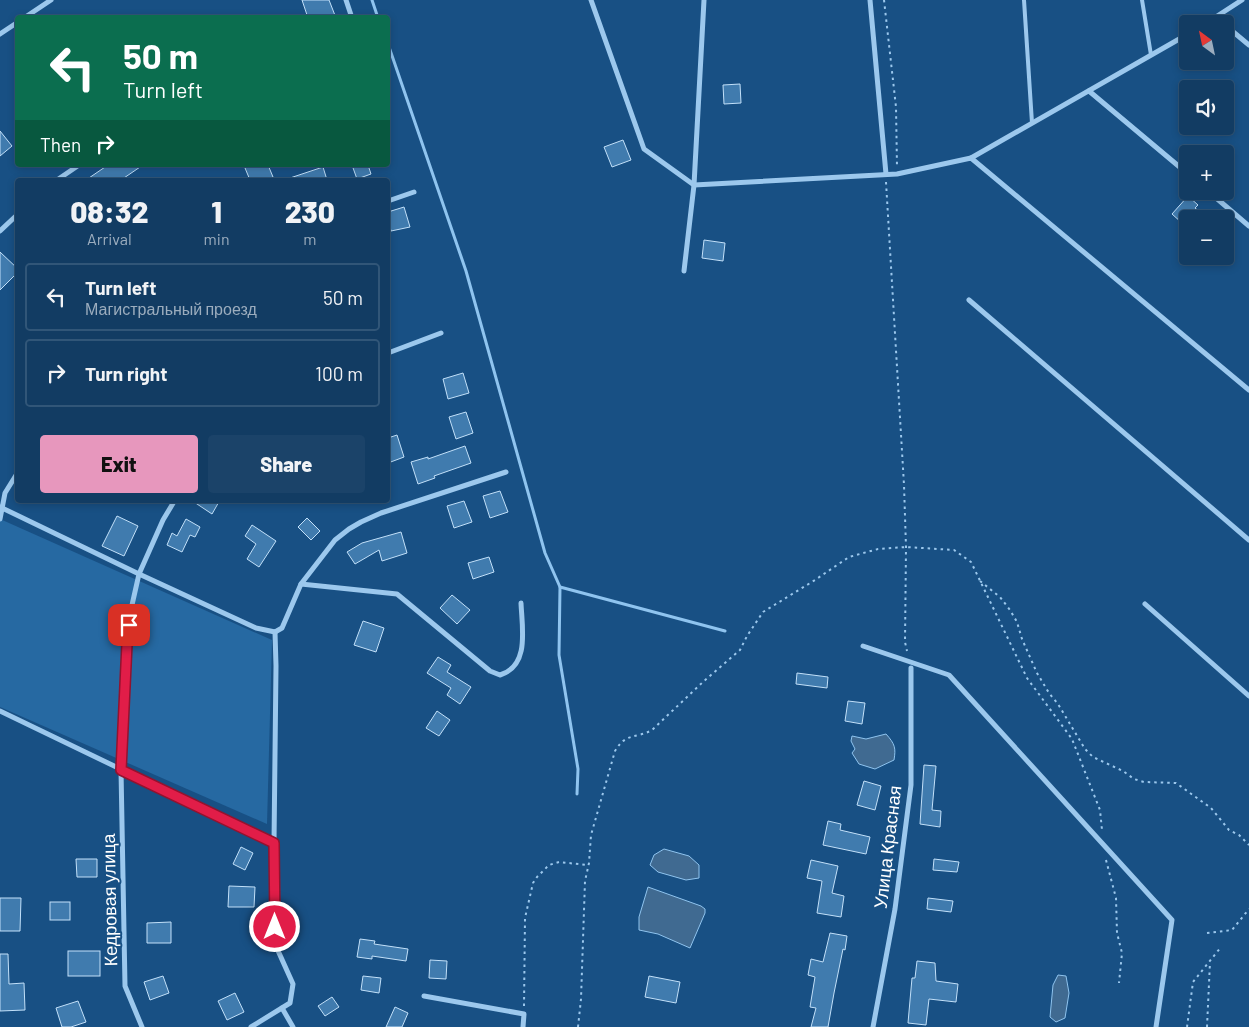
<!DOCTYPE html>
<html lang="en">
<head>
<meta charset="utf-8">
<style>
  :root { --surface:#123c63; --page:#1b4369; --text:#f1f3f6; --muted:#9cadbe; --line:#315678; --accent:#e797bd }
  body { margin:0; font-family:Barlow,sans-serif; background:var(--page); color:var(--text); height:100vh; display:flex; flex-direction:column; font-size:19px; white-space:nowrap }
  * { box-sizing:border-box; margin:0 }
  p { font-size:16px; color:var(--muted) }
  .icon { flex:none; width:28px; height:28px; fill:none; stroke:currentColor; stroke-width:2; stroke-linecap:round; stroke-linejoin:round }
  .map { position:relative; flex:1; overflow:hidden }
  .sheet { position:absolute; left:15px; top:178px; width:375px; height:325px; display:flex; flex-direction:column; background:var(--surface); border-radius:5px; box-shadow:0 2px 8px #0003,0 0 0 1px var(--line) }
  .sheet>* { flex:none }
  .guide { position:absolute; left:15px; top:15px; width:375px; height:152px; border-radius:5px; box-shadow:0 2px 8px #0003,0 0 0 1px var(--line); background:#0b6e4f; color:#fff; overflow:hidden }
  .needle { width:32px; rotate:327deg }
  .controls { position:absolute; left:1179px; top:15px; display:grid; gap:10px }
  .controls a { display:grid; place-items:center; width:55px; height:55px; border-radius:5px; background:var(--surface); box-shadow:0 2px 8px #0003,0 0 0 1px var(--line); font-size:25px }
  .pin { position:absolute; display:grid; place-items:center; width:42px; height:42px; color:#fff; margin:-21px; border-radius:10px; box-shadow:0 2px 8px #0006 }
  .me { position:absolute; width:55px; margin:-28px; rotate:0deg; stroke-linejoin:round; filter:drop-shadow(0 0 4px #0008) }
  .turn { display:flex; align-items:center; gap:18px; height:105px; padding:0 25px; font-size:22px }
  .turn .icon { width:65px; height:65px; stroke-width:2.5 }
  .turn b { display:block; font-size:35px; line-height:42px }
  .then { display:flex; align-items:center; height:48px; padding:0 25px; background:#0003; gap:10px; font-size:19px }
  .eta { display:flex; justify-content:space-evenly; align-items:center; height:85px; text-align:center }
  .eta b { font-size:30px; font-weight:800; line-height:35px }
  .action { display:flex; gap:10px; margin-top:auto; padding:10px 25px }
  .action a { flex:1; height:58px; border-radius:5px; background:var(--accent); color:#111; font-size:20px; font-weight:800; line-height:58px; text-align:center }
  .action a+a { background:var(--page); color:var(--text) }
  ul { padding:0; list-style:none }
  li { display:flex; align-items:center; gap:15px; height:68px; margin:0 10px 8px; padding:0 15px; border:2px solid var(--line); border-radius:5px }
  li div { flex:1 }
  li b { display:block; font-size:19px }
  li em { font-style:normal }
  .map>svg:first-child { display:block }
  .green { fill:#2669a2 }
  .water { fill:#406a91; stroke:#8fc4ef }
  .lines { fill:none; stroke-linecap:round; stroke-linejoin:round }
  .stream { stroke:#8fc4ef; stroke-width:3 }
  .building { fill:#407bae; stroke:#c2e0f9 }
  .path { stroke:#9cc8ed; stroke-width:2; stroke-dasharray:2.5 4; stroke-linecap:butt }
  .lane { stroke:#9cc8ed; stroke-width:4 }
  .street { stroke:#9cc8ed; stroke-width:5 }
  .route-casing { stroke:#92132f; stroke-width:12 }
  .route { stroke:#e11d48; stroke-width:9 }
  .labels { text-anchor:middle; stroke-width:4; stroke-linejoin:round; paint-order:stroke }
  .street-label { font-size:18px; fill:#fff; stroke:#185084 }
</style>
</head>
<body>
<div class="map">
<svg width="1249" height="1027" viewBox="0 0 1249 1027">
  <rect width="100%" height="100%" fill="#185084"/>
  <path class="green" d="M0,519L272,640L267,824L0,707Z"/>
  <g class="water">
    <path d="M886,734C895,744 896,748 894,760L875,769L859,764L852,753L855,749L851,741L852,736L866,739Z"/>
    <path d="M664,849L689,856L699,865V878L686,880L658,872L650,865L654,855Z"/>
    <path d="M648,887L701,906L705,909V913L690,948L658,934L639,930V917Z"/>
    <path d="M1058,975L1066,976L1069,993L1065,1018L1056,1022L1050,1017L1053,985Z"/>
  </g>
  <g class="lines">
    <g class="stream">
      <path d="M372,0L378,18"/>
      <path d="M388,44L466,271L545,553L560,587L725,631"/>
      <path d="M560,587L559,655L578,769L577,794"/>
    </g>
  </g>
  <g class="building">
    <path d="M302,0H329L336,18H308Z"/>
    <path d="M740,84L741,103L724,104L723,85Z"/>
    <path d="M0,131L12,146L0,156Z"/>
    <path d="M623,140L631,160L612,167L604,147Z"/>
    <path d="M108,165H143L121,180H86Z"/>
    <path d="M253,165H268L273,177L266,180H250L245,168Z"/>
    <path d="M352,165H368L371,174L357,179Z"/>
    <path d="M323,167L327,180H290V178Z"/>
    <path d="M1188,196L1198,205L1195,208L1209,219H1186L1182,223L1172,214Z"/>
    <path d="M404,207L410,227L391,231L388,217V212Z"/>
    <path d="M704,240L725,243L723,261L702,258Z"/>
    <path d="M0,252L18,269V272L0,290Z"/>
    <path d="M463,373L469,393L448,399L443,379Z"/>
    <path d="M466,412L473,433L456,439L449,417Z"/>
    <path d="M397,435L404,457L388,463V438Z"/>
    <path d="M465,446L471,463L434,476L435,478L418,484L411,462L428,457V459Z"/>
    <path d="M500,491L508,512L490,518L483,496Z"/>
    <path d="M191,500H220L212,514Z"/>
    <path d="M464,501L472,522L454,528L447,506Z"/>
    <path d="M117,516L138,526L124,556L102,546Z"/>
    <path d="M307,518L320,531L311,540L298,527Z"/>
    <path d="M186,519L200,527L195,537L190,535L182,552L167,545L172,533L177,536Z"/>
    <path d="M252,525L276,541L259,567L247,559L256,544L245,536Z"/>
    <path d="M401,532L407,553L382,561L379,550L355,564L347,552L362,543Z"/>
    <path d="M489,557L494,572L473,579L468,563Z"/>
    <path d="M452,595L470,610L457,624L440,608Z"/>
    <path d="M363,621L384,628L376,652L354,645Z"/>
    <path d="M438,657L451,665L447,672L471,687L460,704L447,695L451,688L427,673Z"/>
    <path d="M797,673L828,677L827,688L796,684Z"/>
    <path d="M848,701L865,703L862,724L845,721Z"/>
    <path d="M437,711L450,720L439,736L426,728Z"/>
    <path d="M924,765L936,766L932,810L941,811L940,827L920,824Z"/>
    <path d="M864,781L881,786L875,810L857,805Z"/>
    <path d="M828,821L841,824L840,830L870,837L866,854L823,845Z"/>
    <path d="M241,847L253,853L245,870L233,864Z"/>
    <path d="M76,859H97V877H77Z"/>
    <path d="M934,859L959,862L957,872L933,870Z"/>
    <path d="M811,860L838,866L832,893L844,896L841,917L817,913L822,881L807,878Z"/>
    <path d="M229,886L255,887L254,907H228Z"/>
    <path d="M0,898H21L20,931H0Z"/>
    <path d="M928,898L953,901L951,912L927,909Z"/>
    <rect x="50" y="902" width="20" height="18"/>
    <path d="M171,922V943H147V923Z"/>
    <path d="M830,933L847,936L845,950L843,949L834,993L828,1027H811L816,1008L810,1007L815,977L808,975L811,959L823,962Z"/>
    <path d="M360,939L375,941L374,944L408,949L406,961L372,956V959L357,957Z"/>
    <rect x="68" y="951" width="32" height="25"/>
    <path d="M0,954H8L9,984L24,983L25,1010L0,1011Z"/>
    <path d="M430,960L447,961L446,979L429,978Z"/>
    <path d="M917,961L935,963L936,981L958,984L956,1002L929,999L926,1025L908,1023L912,978H915Z"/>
    <path d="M163,976L169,993L150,1000L144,982Z"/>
    <path d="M363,976L381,978L379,993L361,990Z"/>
    <path d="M649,976L680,982L676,1003L645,997Z"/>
    <path d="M235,993L244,1012L227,1020L218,1001Z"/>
    <path d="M332,997L339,1007L325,1016L318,1006Z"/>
    <path d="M78,1001L86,1022L71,1027H62L56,1008Z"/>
    <path d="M395,1007L408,1013L402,1027H386Z"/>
  </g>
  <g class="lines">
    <g class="path">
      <path d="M884,0L896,107L897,167"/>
      <path d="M886,182L904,485L906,547L905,642L907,651"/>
      <path d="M980,581L1000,597L1010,610L1017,622L1022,639L1037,673L1049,693L1058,704L1085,749L1093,757L1123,771L1134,779L1144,782L1176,783L1211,808L1229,830L1239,835L1249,845"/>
      <path d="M1106,860L1116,898L1117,933L1122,953L1119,983"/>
      <path d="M1207,933L1232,930L1249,909"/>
      <path d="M524,1006L525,918L533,883L537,877L549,865L559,862L587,865"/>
      <path d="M578,1027L581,999L585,881L589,863L591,835L615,751C626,732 636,739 652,730L704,681L740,650L747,636L763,612L815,580L849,557L878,549L906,547L954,550L971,562L1027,678L1072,739L1100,810L1102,830"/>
      <path d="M1187,1027L1193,982L1221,947"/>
      <path d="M1207,1027L1210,962"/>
    </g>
    <g class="lane">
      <path d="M1024,0L1032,123"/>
      <path d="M1142,0L1151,55"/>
    </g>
    <g class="street">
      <path d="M346,0L352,18"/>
      <path d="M591,0L644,149L694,185L897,174L971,158L1249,390"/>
      <path d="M870,0L886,174"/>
      <path d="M24,18L51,0"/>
      <path d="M1205,24L1242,0"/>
      <path d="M1225,25L1249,45"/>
      <path d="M0,34L18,22"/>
      <path d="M1089,91L1188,174"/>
      <path d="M971,158L1188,34"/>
      <path d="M57,180L79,165"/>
      <path d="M1208,191L1249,226"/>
      <path d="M388,201L414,192"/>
      <path d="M0,231L18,214"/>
      <path d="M684,271L694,185L704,0"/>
      <path d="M969,300L1249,540"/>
      <path d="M388,353L441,333"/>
      <path d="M0,507L139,574L256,628L275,632"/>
      <path d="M0,519L5,493L18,472"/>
      <path d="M301,584L397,594L490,671L500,675C530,666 522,628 521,603"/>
      <path d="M1145,604L1249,696"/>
      <path d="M275,632L282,628L301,584L335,540L349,529L361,522L381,513L506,472"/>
      <path d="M863,646L949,675L1172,920L1156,1027"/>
      <path d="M0,711L274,843"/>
      <path d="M424,996L524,1014L523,1027"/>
      <path d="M282,1008L293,1027"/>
      <path d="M142,1027L125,986L121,770L127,644L132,605L139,574L163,520L175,500"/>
      <path d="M251,1027L290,1003L293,984L275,944L274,843L276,666L275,632"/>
      <path d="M873,1027L895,909L911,785V668"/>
    </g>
  </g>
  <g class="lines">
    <defs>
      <path id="route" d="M129,625L127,644L121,770L274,843L275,927"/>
    </defs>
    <use href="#route" class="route-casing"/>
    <use href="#route" class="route"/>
  </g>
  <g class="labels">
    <g class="street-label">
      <text transform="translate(888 847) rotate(-83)" y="6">Улица Красная</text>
      <text transform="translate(110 900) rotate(-91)" y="6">Кедровая улица</text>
    </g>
  </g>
</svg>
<div class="controls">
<a><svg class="needle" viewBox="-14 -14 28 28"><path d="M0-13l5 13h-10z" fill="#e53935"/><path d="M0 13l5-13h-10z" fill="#9cadbe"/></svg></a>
<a><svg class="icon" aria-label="sound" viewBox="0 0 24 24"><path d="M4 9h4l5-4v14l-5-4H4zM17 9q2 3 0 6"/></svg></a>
<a>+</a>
<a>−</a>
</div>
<div class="pin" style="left:129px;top:625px;background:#d93025"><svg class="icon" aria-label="arrive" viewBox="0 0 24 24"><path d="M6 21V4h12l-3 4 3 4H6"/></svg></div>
<svg class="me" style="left:275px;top:927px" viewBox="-20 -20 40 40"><circle r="17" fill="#e11d48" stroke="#fff" stroke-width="3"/><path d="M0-11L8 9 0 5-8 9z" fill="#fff"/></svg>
<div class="guide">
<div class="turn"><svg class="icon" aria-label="left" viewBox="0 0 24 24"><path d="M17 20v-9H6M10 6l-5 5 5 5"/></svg><div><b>50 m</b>Turn left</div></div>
<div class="then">Then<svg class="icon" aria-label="right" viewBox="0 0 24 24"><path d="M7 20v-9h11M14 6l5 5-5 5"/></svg></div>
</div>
<section class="sheet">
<div class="eta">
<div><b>08:32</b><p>Arrival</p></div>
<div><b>1</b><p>min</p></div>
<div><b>230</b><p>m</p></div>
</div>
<ul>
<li><svg class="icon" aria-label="left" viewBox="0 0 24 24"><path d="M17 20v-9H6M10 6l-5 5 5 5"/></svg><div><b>Turn left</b><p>Магистральный проезд</p></div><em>50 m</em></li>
<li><svg class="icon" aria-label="right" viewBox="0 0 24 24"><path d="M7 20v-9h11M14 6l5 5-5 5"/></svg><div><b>Turn right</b></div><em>100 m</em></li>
</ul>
<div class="action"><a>Exit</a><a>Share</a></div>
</section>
</div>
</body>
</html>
